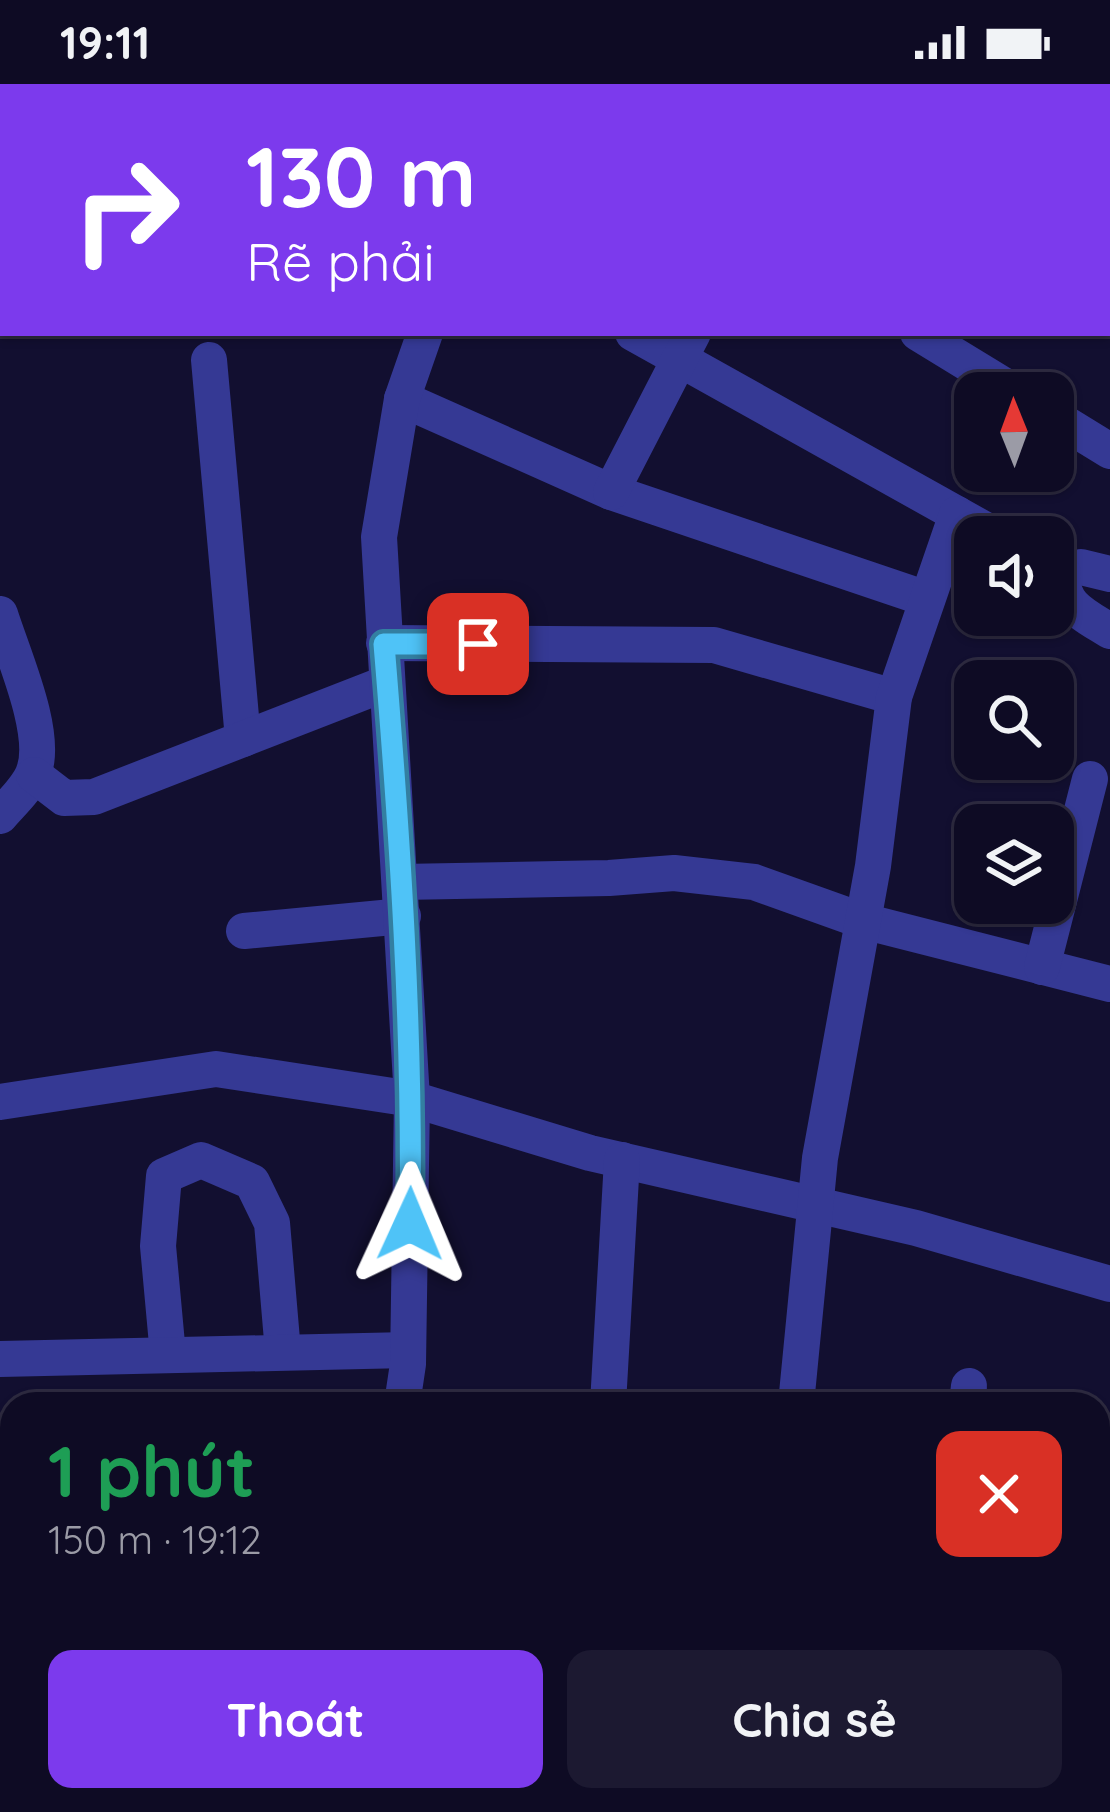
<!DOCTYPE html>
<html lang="vi">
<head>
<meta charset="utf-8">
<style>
  :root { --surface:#0e0b24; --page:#1c1931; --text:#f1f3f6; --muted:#9b9ba6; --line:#2e2b41; --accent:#7c3aed }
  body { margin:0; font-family:Quicksand,sans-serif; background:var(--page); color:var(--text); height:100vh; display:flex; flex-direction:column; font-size:45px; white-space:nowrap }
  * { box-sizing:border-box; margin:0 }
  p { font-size:39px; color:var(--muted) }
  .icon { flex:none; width:66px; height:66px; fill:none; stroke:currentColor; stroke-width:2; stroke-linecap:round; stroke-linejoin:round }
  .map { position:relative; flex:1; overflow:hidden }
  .panel { position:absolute; left:0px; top:1308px; width:1110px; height:420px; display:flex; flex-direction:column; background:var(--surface); border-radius:36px 36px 0 0; box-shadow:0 3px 9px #0004,0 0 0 3px var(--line) }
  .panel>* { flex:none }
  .top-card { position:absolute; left:0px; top:0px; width:1110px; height:252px; box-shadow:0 3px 9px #0004,0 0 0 3px var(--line); background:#7c3aed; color:#fff; overflow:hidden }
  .needle { width:78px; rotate:359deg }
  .buttons { position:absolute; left:954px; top:288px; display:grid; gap:24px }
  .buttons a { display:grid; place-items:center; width:120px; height:120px; border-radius:24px; background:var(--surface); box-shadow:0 3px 9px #0004,0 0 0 3px var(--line); font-size:60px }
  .pin { position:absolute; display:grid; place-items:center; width:102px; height:102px; color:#fff; margin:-51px; border-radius:24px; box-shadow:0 6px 18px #0006 }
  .me { position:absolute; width:132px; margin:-66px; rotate:1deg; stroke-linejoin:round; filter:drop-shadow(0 0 9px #0008) }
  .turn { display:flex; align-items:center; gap:42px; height:252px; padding:0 48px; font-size:54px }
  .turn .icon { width:156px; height:156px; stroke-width:2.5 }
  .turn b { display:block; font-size:84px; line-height:102px }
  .round { display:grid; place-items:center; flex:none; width:126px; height:126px; border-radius:24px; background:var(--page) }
  .summary { display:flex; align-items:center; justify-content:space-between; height:204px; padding:0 48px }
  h1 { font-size:72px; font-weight:700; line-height:90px; color:#1e9e55 }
  .action { display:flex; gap:24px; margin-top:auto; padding:24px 48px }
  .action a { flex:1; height:138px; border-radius:24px; background:var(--accent); color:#fff; font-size:48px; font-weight:700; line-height:138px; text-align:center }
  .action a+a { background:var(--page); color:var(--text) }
  .status { display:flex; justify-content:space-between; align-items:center; height:84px; padding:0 60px; background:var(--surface); direction:ltr }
  .status svg { height:33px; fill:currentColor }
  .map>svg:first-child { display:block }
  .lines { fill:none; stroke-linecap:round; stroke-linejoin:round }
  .minor { stroke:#353994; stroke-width:36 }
  .route-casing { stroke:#337fa1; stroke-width:30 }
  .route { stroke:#4fc3f7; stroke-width:21 }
</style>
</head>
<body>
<div class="status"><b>19:11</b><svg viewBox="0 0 49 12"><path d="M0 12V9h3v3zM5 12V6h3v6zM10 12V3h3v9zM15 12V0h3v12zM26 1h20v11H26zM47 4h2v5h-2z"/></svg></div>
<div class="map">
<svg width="1110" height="1728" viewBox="0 0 1110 1728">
  <rect width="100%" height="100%" fill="#120f30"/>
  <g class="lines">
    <g class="minor">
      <path d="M771,0L776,3"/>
      <path d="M574,3L576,0"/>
      <path d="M0,67H3"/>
      <path d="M0,115H3"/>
      <path d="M1107,171L1110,172"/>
      <path d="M633,249L998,453"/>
      <path d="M918,249L1016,309"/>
      <path d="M209,276L243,655"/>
      <path d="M402,315L611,408L927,515"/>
      <path d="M1053,332L1110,367"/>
      <path d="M611,408L693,249"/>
      <path d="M1053,484L1063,489L1081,483L1110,490"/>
      <path d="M1063,489C1059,521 1086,532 1110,547"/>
      <path d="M0,530C12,569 48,648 34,687C29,703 11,719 0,732"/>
      <path d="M384,559L714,561L894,613"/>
      <path d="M34,691L64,714L94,713L387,599"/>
      <path d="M401,798L609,794L674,789L754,798L863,837L1110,900"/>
      <path d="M244,847L403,832"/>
      <path d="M1042,883L1090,695"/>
      <path d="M0,1018L216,985L412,1015L590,1069L916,1144L1110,1200"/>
      <path d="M168,1271L158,1162L164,1092L201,1076L252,1098L272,1139L283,1268"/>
      <path d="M0,1275L408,1266"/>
      <path d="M402,1320L408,1280L412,1015L379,453L402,315L425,249"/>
      <path d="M608,1320L622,1076"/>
      <path d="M796,1320L820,1074L873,782L894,613L957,430"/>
      <path d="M967,1320L969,1302"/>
      <path d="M1098,1571L1110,1572"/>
      <path d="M0,1603L12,1599"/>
      <path d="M760,1728L761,1716"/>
    </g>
  </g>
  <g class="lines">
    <defs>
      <path id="route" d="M410,1140C413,946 400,753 384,560H478"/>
    </defs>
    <use href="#route" class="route-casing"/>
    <use href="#route" class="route"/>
  </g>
</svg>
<div class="buttons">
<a><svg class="needle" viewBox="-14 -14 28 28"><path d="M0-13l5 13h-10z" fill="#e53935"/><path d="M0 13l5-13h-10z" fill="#9b9ba6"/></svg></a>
<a><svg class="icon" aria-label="sound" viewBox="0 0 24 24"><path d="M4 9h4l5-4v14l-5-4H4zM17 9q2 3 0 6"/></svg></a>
<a><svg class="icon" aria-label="search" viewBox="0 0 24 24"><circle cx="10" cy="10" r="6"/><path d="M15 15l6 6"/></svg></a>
<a><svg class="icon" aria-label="layers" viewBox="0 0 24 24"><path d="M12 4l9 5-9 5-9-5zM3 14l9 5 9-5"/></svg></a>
</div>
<div class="pin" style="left:478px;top:560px;background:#d93025"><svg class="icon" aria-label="arrive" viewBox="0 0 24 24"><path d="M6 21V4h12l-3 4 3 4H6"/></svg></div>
<svg class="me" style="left:410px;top:1140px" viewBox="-20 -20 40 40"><path d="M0-17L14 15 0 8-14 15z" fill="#4fc3f7" stroke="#fff" stroke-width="4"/></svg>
<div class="top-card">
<div class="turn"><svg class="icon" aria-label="right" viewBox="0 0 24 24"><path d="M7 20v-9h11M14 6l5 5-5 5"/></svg><div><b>130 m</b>Rẽ phải</div></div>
</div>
<section class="panel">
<div class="summary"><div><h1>1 phút</h1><p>150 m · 19:12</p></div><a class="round" style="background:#d93025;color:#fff"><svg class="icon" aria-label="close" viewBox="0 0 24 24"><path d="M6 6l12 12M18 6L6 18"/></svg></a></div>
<div class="action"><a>Thoát</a><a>Chia sẻ</a></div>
</section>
</div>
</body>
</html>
